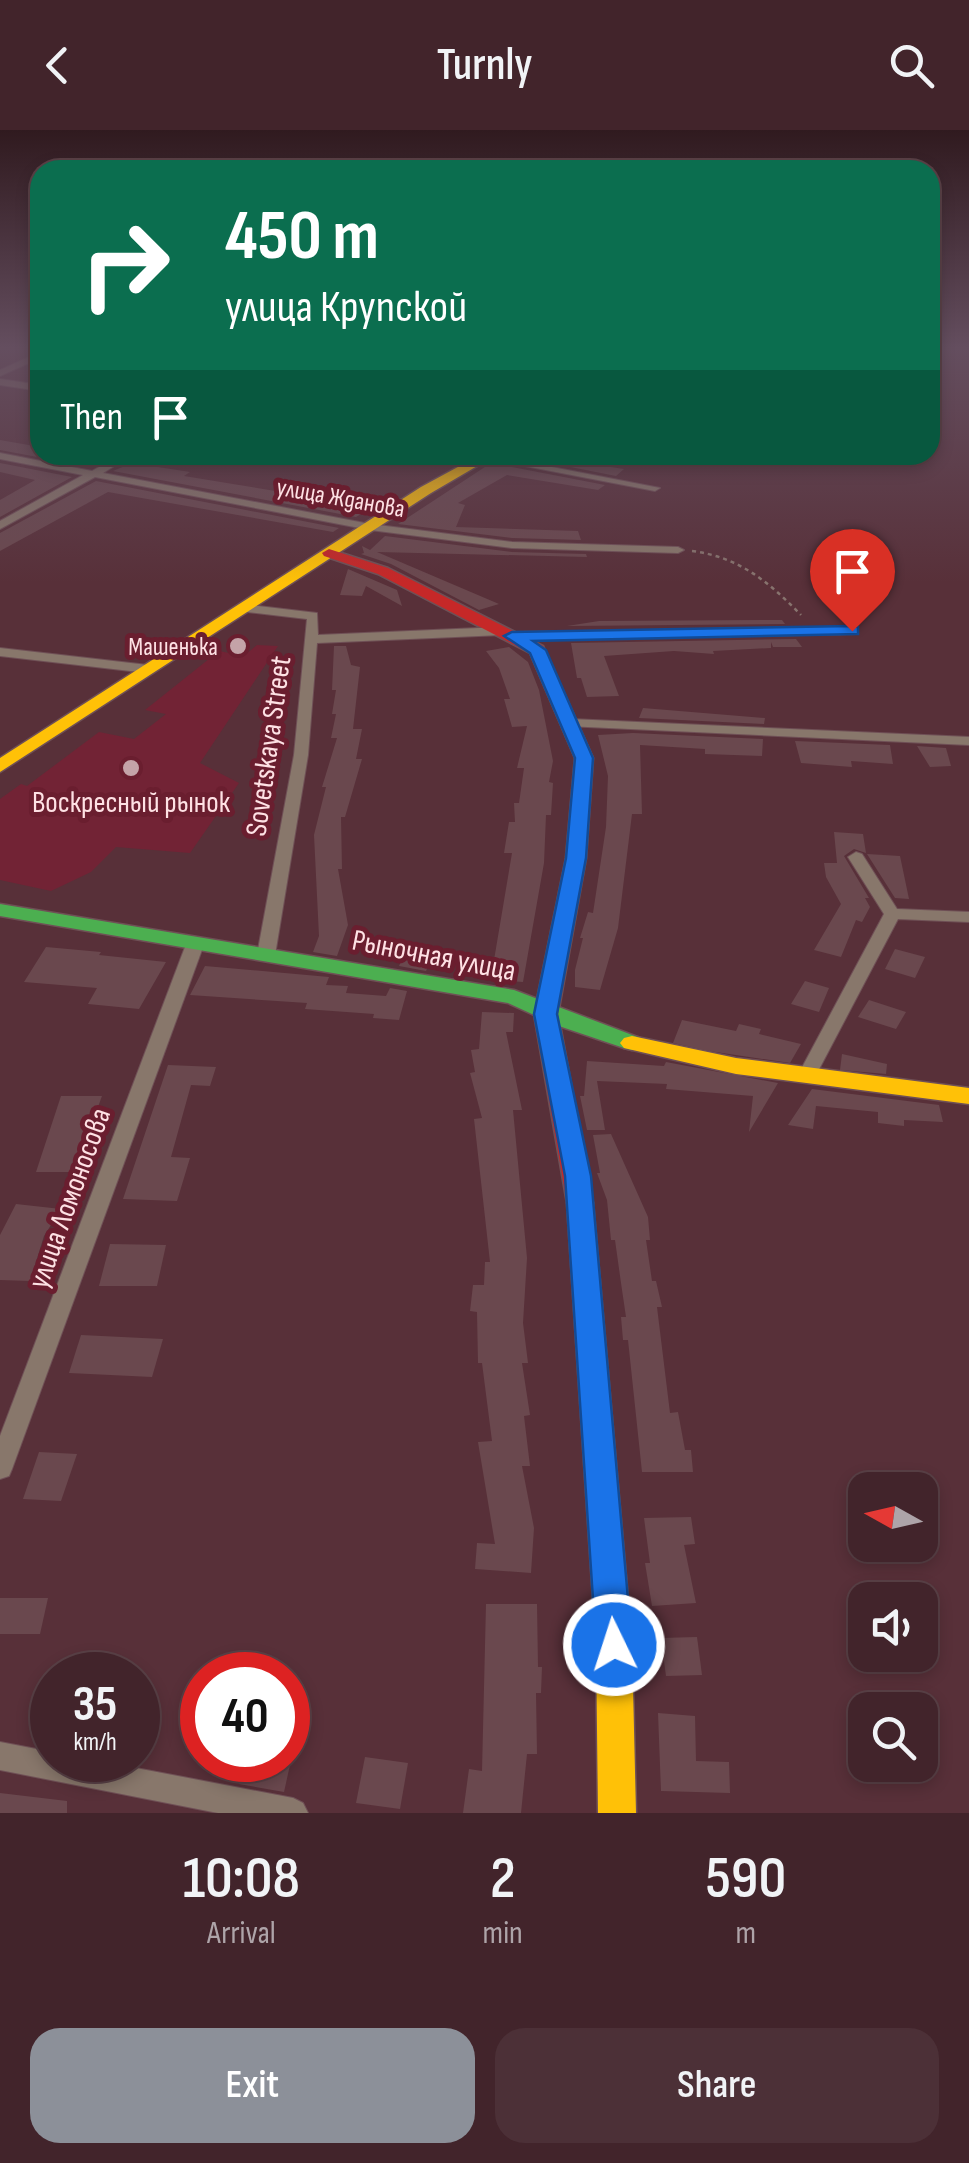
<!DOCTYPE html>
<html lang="en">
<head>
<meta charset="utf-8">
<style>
  :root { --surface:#42242b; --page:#4c3037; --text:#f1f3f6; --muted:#aea4a9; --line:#5a4147; --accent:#8c9099 }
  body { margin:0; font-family:"Sofia Sans Condensed",sans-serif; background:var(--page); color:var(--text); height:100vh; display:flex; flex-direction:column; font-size:38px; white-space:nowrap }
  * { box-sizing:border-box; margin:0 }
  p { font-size:32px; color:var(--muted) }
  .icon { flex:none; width:55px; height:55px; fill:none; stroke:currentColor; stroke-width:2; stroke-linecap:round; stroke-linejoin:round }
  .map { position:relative; height:1683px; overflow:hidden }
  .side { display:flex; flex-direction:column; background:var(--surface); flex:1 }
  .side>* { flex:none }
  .guide { position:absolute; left:30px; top:30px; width:910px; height:305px; border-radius:30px; box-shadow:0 5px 15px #0003,0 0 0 2px var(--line); background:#0b6e4f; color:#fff; overflow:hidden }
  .needle { width:65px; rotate:278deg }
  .buttons { position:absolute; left:848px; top:1342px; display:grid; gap:20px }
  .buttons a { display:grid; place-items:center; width:90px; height:90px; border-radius:20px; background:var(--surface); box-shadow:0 5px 15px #0003,0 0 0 2px var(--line); font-size:50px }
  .speed { position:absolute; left:30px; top:1522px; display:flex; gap:20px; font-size:50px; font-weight:700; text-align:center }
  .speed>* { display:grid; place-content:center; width:130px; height:130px; border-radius:50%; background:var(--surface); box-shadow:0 5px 15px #0003,0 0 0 2px var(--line); line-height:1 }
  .speed small { font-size:25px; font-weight:400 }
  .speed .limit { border:15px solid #d22; background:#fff; color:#111 }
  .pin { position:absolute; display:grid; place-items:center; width:85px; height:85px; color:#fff; margin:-102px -42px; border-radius:50% 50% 50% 0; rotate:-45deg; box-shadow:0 0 10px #0007 }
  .pin .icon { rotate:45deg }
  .me { position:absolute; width:110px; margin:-55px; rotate:356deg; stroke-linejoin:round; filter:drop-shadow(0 0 8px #0008) }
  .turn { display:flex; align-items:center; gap:35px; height:210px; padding:0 30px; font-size:45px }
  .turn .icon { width:130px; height:130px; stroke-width:2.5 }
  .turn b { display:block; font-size:70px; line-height:85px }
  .then { display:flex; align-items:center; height:95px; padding:0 30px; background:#0003; gap:20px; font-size:38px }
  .eta { display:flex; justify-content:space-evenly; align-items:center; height:170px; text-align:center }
  .eta b { font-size:60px; font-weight:600; line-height:70px }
  .cta { display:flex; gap:20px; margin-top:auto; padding:20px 30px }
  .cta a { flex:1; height:115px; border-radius:30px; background:var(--accent); color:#fff; font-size:40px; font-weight:600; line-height:115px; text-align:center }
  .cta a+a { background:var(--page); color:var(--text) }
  header { display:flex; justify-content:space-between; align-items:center; height:130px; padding:0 30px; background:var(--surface); font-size:45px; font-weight:600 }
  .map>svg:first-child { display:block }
  .built { fill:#722335 }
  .building { fill:#6a484e }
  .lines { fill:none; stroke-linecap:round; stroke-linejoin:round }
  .street-casing { stroke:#6f5056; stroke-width:2 }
  .fast-casing { stroke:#6f5056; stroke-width:3 }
  .slow-casing { stroke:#6f5056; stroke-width:3 }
  .jam-casing { stroke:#6f5056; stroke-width:3 }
  .path { stroke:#87736e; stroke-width:2.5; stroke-dasharray:4 4; stroke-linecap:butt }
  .street { fill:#88776b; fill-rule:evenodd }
  .fast { fill:#4caf50; fill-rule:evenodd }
  .slow { fill:#ffc107; fill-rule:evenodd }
  .jam { fill:#c62828; fill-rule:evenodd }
  .route { fill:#1a73e8; stroke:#114b97; stroke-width:2.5 }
  .poi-dot { fill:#c4a3a8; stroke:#6a1e2f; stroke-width:4 }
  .labels { text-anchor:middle; stroke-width:10; stroke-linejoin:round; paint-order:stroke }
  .far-street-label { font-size:25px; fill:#fee1e4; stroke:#6a1e2f }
  .far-poi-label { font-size:25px; fill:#fee1e4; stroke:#6a1e2f; text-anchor:end }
  .street-label { font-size:30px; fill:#fee1e4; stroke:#6a1e2f }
  .poi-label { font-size:30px; fill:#fee1e4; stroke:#6a1e2f }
</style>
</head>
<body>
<header><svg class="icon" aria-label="back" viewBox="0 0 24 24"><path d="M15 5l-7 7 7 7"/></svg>Turnly<svg class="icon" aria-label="search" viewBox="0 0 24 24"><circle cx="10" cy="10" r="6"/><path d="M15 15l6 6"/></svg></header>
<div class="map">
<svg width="969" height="1683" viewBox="0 0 969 1683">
  <rect width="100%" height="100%" fill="#583039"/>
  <path class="built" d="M257,515L278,516L200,633L239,653L190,723L116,717L91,742L51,761L0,750V669L21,654L27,656L99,602L134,609L166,584L145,580L219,521L244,526Z"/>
  <g class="building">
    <path d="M0,310L40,317V325H77L103,330L91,337L0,320Z"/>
    <path d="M510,325H532L624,339L616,346Z"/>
    <path d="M0,333L72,347L0,387V370L35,350L0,342Z"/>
    <path d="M132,333L190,342L184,346L373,377L356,387L113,341Z"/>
    <path d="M491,333L605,355L598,360L507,345L458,373L465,375L456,397L578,401L581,410L512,408L398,394Z"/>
    <path d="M96,351L339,398L333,402L108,362L0,421V403Z"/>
    <path d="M385,406L512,422L586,424L587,427L377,422L499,474L479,480L391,434L361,424L364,423L362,416L370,420Z"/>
    <path d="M348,439L397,460L402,476L366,456L362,466L340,465Z"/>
    <path d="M760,490H782L785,494L567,496L599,491Z"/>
    <path d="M796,509L802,517H773L771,512V518L713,521L714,524L674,521L604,526L619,566L587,567L581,548H577L571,513Z"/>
    <path d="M334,516H346L351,535L360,537L353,599H362L356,629H362L345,687H341L342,739H338L348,795L337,826L313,822L319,806L314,705L326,657H322L337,608H331L336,584H332L336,560H332Z"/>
    <path d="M509,517L528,532L539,560L553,631L549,652L553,653L551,685H546L544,733L523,852L479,848L484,830H494L512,723H504L509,692H515L514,673H519L524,638H517L527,596L512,597L504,569H510L499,538L486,521Z"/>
    <path d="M643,578L765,588L764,594L639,588Z"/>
    <path d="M633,603L763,609L762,626L705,624V619L640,615L642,684H632L618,798L600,860L575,857V840L583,808H580L588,782L593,783L606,697L608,646L598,605Z"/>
    <path d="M795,611L890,615L893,634L851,631L852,637L801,633Z"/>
    <path d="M917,616L946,618L951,636L930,637Z"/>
    <path d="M834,702L863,704L866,723L854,719L844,726L869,768H865L870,777L862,792L856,790L841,827L814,820L841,774L826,747L824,733H837Z"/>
    <path d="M867,724L900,726L909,769L895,768Z"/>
    <path d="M409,813L420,817L419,820L434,822L426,841L399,836Z"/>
    <path d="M46,817L101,822L99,825L166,832L139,879L88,874L97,858L24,852Z"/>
    <path d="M895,819L925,827L915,848L885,839Z"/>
    <path d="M205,836L329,847L326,855L348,856L346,863L386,866L390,858L407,861L399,890L373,888L374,884L305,879L307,873L190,865Z"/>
    <path d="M805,851L829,858L819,882L791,874Z"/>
    <path d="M869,870L906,882L896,899L858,887Z"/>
    <path d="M482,882L514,883L513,902H506L522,980H513L527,1128L523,1193L528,1233H522L530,1285L524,1286L530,1336H522L534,1398L531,1443L475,1439L477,1413L495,1414L478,1312L492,1311L482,1233H478L477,1182L470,1181L473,1155H484L485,1132H490L474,989L482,988L470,943L475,942L471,920L479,919Z"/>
    <path d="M682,890L736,901L739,894L761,899L759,904L801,914L790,933L709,921L673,913Z"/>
    <path d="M842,924L887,934L886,944L840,940Z"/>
    <path d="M587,931L664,936L666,932L778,953L749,1002L753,966L666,959L667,954L597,951L605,1000H587L580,966H584Z"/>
    <path d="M168,935L216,937L210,956L191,955L171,1027L190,1028L177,1071L123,1069Z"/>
    <path d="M812,959L939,975L943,992L904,990V996L878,993V982L816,976L813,999L788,995Z"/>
    <path d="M61,966H102L74,1042H36Z"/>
    <path d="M611,1004L648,1087L650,1110H646L652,1151H656L662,1177H657L670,1283L678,1282L685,1320H691L693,1342H642L628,1210H623L621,1187H626L621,1153L615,1110H611L607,1070L597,1043H600L593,1005Z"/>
    <path d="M16,1074L61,1079L44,1106L30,1151L0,1150V1105Z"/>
    <path d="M110,1114L166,1115L157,1156H99Z"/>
    <path d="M81,1205L163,1209L152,1247L69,1243Z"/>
    <path d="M39,1322L77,1324L61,1371L23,1369Z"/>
    <path d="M691,1387L695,1414L684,1415L696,1473L652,1476L645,1433H650L644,1388Z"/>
    <path d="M0,1468H48L40,1504H0Z"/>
    <path d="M486,1474H537L538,1537H542L541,1563H536L537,1624H527L521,1683H463L469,1639L482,1641Z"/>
    <path d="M697,1507L702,1545L666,1546L661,1508Z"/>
    <path d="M658,1583L695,1586L696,1631L729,1632L730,1663L661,1661Z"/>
    <path d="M365,1627L408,1633L400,1679L356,1673Z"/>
    <path d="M245,1630H291L284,1662L239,1654Z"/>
    <path d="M0,1663L67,1671V1683H0Z"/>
  </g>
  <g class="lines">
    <defs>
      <g id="street">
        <path d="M40,222V228L0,246V240Z"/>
        <path d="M0,249L40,255V261L0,255Z"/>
        <path d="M0,323L92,341L120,325H132L103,343L370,394L512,412L678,417L684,420L678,423L512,418L370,400L95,347L0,399V391L83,345L0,329Z"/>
        <path d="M468,325H490L660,358L655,361Z"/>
        <path d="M242,474L317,483L318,505L502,497L508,501L502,505L317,513L308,625L275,825L266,830L257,825L294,625L307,489L238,481V475Z"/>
        <path d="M852,497L858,501L856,504L512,510L506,506L512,502Z"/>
        <path d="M0,518L148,535L155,539L148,543L0,526Z"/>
        <path d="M571,589L969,607V615L566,596L564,593Z"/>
        <path d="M856,722L862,724L897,779L969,782V792L898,789L816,945L807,951L798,945L884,784L848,727Z"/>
        <path d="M194,812L203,817L12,1339L9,1346L0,1349V1306L185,817Z"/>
        <path d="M0,1612L52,1622V1630H94L293,1668L303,1673L308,1683H218L0,1640Z"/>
      </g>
      <path id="fast" d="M0,774L514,860L640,908L644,913L632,920L624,918L556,895L508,873L0,786Z"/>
      <g id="slow">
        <path d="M480,325H496L431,363L0,642V628L421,357Z"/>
        <path d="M632,906L736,928L969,958V974L736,944L624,918L620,913L624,908Z"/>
        <path d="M580,1064L589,1066L593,1073L632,1515L636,1683H598L596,1515L567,1073L571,1066Z"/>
      </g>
      <path id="jam" d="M329,419L388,438L543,516L593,628L586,728L558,884L593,1073L589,1080H571L567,1073L534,884L566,728L575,628L530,523L378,444L324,426L322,423Z"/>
    </defs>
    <use href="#street" class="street-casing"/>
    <use href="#fast" class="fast-casing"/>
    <use href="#slow" class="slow-casing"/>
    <use href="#jam" class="jam-casing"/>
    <path class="path" d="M692,421C739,427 769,452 801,485"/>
    <use href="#street" class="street"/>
    <use href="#fast" class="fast"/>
    <use href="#slow" class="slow"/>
    <use href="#jam" class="jam"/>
  </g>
  <linearGradient id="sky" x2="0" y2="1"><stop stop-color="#301a1f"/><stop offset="0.48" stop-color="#644e5f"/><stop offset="1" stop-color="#644e5f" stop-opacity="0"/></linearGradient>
  <rect width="969" height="453" fill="url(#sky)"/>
  <path class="route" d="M852,496L858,497V504L533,511L546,520L593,628L586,728L557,884L591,1046L632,1515L627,1526L614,1531L601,1526L596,1515L565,1046L534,884L566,728L575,628L530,523L504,506L512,502Z"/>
  <g class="poi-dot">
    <circle cx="238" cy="516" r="10"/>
    <circle cx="131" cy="638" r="10"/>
  </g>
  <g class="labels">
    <g class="far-street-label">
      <text transform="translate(341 367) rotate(10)" y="9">улица Жданова</text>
    </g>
    <g class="far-poi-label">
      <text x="218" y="525">Машенька</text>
    </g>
    <g class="street-label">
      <text transform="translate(268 616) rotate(-82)" y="10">Sovetskaya Street</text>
      <text transform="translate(434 825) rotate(11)" y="10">Рыночная улица</text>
      <text transform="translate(69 1068) rotate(-70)" y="10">улица Ломоносова</text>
    </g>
    <g class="poi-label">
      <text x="131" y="682">Воскресный рынок</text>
    </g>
  </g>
</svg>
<div class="buttons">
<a><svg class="needle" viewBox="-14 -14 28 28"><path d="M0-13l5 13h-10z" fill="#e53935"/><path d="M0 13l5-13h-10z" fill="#aea4a9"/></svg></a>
<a><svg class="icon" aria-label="sound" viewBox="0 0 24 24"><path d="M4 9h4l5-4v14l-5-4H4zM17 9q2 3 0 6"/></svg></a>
<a><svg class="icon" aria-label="search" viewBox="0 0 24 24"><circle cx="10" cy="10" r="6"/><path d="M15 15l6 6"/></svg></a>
</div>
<div class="speed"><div>35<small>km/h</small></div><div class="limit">40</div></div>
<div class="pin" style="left:852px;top:501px;background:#d93025"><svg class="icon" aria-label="arrive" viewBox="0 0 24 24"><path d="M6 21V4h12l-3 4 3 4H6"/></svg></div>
<svg class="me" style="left:614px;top:1515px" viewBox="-20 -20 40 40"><circle r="17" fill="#1a73e8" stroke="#fff" stroke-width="3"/><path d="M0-11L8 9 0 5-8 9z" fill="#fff"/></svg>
<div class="guide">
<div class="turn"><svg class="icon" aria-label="right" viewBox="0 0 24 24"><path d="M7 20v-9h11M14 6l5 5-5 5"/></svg><div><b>450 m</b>улица Крупской</div></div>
<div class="then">Then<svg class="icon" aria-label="arrive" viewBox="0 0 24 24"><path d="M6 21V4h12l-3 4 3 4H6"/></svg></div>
</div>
</div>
<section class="side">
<div class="eta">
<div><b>10:08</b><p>Arrival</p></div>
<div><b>2</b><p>min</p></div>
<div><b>590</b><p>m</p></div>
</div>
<div class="cta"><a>Exit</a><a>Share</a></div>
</section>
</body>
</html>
